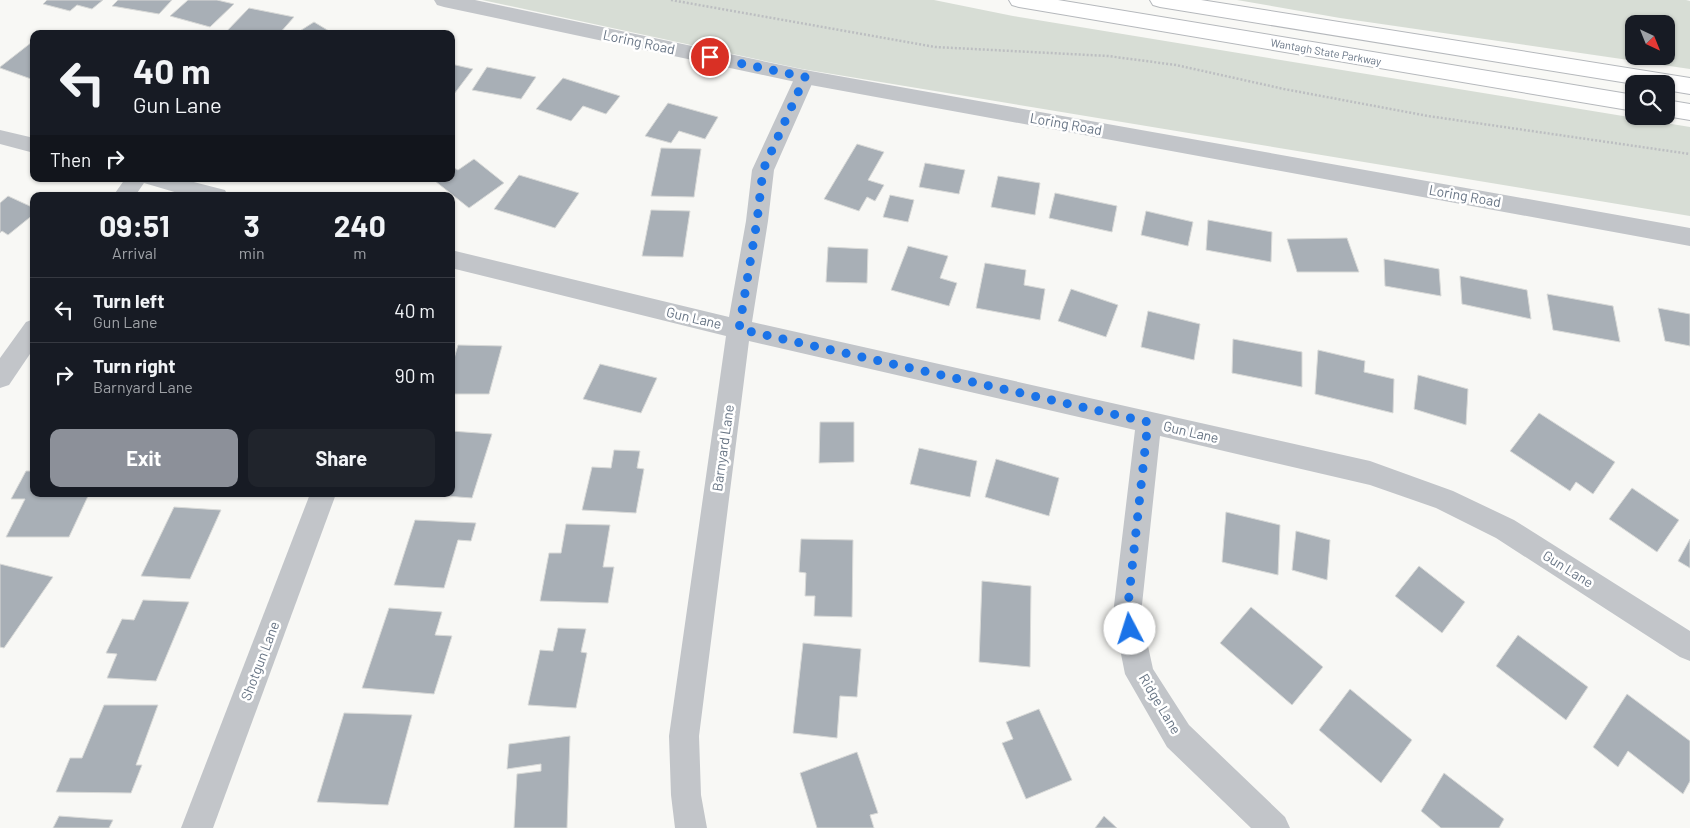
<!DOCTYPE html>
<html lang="en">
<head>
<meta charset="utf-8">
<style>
  :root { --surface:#171b24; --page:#20242c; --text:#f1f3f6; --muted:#9ea1a6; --line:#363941; --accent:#8c9099 }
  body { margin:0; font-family:Barlow,sans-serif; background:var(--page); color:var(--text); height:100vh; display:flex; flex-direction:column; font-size:19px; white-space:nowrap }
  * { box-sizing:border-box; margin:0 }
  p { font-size:16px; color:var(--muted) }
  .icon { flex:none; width:28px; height:28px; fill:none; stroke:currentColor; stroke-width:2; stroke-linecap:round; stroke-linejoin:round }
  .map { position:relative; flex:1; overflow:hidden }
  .details { position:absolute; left:30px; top:192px; width:425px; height:305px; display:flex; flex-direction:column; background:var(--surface); border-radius:10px; box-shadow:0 1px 4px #0004 }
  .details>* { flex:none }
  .hud { position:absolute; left:30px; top:30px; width:425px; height:152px; border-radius:10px; box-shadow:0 1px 4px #0004; background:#171b24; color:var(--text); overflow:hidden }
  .needle { width:32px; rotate:137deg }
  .tools { position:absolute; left:1625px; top:15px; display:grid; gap:10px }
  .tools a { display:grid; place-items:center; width:50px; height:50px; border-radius:10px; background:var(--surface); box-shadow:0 1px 4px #0004; font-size:25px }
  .pin { position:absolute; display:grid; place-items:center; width:42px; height:42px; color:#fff; margin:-21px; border:2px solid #fff; border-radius:50%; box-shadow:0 1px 5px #0007 }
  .me { position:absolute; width:55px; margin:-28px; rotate:355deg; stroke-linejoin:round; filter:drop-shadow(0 0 4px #0008) }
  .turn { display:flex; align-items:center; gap:18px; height:105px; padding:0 20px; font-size:22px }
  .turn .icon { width:65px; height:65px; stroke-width:2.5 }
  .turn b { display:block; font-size:35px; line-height:42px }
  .then { display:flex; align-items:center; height:48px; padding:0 20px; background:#0003; gap:10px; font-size:19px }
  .eta { display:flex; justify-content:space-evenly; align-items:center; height:85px; text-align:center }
  .eta b { font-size:30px; font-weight:700; line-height:35px }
  .cta { display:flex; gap:10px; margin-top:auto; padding:10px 20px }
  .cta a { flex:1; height:58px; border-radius:10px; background:var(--accent); color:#fff; font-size:20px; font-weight:700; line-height:58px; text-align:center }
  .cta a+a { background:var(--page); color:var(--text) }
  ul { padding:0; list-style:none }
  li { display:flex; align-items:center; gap:15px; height:65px; padding:0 20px; border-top:1px solid var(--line) }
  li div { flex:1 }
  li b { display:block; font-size:19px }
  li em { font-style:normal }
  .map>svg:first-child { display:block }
  .green { fill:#d7ddd5; fill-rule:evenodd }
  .building { fill:#a8afb6; stroke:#d9dad8 }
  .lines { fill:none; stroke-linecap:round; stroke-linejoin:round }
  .motorway-casing { stroke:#b5b8bc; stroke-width:2 }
  .path { stroke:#bcbec1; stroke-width:2.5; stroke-dasharray:2 2; stroke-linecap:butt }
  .minor { fill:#c2c5c9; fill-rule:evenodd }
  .tertiary { fill:#c2c5c9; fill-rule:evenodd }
  .motorway { fill:#fff; fill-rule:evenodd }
  .route { stroke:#1a73e8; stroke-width:9; stroke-dasharray:0 16.2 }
  .labels { text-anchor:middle; stroke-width:5; stroke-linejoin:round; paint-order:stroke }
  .far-street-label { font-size:11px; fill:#687585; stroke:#fff }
  .street-label { font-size:14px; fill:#687585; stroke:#fff }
</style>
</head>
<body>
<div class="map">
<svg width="1690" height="828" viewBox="0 0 1690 828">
  <rect width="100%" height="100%" fill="#f8f8f5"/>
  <g class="green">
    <path d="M482,0H934L1013,16L1690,127V216L802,69Z"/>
    <path d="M1237,0H1686L1690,1V69L1340,18ZM1634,24H1666V56H1634Z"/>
  </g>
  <g class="building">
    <path d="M47,0H103L92,9L77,5L70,11L43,4Z"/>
    <path d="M118,0H172L159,14L112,6Z"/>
    <path d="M188,0H217L234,4L210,27L170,16Z"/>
    <path d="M249,8L294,17L279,34H224Z"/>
    <path d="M314,22L334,34H295Z"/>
    <path d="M32,42L34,80L0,68V67Z"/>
    <path d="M451,64L473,69L451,98Z"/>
    <path d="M487,67L536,77L521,99L472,90Z"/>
    <path d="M563,78L620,96L606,114L583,106L571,121L536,109Z"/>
    <path d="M668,103L718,117L705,139L679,131L671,143L645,136Z"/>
    <path d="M857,144L884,152L868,180L884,185L875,201L867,197L859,211L824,199Z"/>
    <path d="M661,148L701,149L694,197L651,196Z"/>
    <path d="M474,159L504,183L469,208L435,181L438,179H451V170L454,168L458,170Z"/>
    <path d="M925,163L965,170L959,194L919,187Z"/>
    <path d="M519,175L579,193L555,228L494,209Z"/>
    <path d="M998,176L1040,183L1035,215L991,207Z"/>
    <path d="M1055,193L1117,206L1112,232L1049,218Z"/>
    <path d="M890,195L914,200L908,222L883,217Z"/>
    <path d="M8,196L34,208V214L8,235L2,231L0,233V203Z"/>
    <path d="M651,210L690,211L683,257L642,256Z"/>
    <path d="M1146,211L1193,222L1188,246L1141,235Z"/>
    <path d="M1208,220L1272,232L1271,262L1206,250Z"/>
    <path d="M1347,238L1359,272H1297L1287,239Z"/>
    <path d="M908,246L948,256L940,278L957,283L949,306L891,290Z"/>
    <path d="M828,247L868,249L867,283L826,282Z"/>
    <path d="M1384,259L1439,269L1441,296L1385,286Z"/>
    <path d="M985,263L1026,270L1024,285L1045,289L1040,320L976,308Z"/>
    <path d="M1460,276L1527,290L1531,319L1462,304Z"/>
    <path d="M1071,289L1118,305L1106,337L1058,321Z"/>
    <path d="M1547,294L1613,306L1620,342L1553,330Z"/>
    <path d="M1658,308L1690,314V346L1665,341Z"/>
    <path d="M1148,311L1200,324L1194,360L1141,347Z"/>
    <path d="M1233,339L1302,352V387L1232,373Z"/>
    <path d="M458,345L502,346L489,394H451V369Z"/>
    <path d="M1318,350L1365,361L1364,372L1394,379L1393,413L1315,394Z"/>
    <path d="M600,364L657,378L641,413L583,399Z"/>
    <path d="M1418,375L1468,389L1466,425L1414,409Z"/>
    <path d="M1539,413L1615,462L1593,494L1576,482L1570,491L1510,451Z"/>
    <path d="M820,422H854V462L819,463Z"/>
    <path d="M451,431L492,434L472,498L417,494H451Z"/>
    <path d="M919,448L977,461L970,497L910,484Z"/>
    <path d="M614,450L640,451L637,468L644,469L636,513L582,510L592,467L611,468Z"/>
    <path d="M996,459L1059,478L1049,516L985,497Z"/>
    <path d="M26,471H34V494H89L69,537H6L25,499H11Z"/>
    <path d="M1632,488L1679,520L1657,552L1609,519Z"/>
    <path d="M174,507L221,510L190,579L141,576Z"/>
    <path d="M1226,512L1280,525L1278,575L1222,562Z"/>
    <path d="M415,520L476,523L471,541L458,540L444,588L394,585Z"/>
    <path d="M566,524L610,525L603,567H614L608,603L540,601L549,553H561Z"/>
    <path d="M1296,531L1330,540L1327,580L1292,570Z"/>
    <path d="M801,539L853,540L852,617L814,616L815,596H805L806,573L799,572Z"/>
    <path d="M1690,539V568L1678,561Z"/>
    <path d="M0,564L53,577L4,648L0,647Z"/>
    <path d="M1419,566L1465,602L1442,633L1395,596Z"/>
    <path d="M982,581L1031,586L1030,667L979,662Z"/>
    <path d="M143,600L189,602L156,681L107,678L117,654L106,653L122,619L134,620Z"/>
    <path d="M1251,607L1323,667L1292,705L1220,643Z"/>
    <path d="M389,608L442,612L435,635L452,636L434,694L362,688Z"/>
    <path d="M558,628L586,629L581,652L587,653L576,708L528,705L540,650L553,651Z"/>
    <path d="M1518,635L1588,687L1566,720L1496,666Z"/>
    <path d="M803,643L861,649L857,697L840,696L837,738L793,733Z"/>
    <path d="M1350,689L1412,740L1381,783L1319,730Z"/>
    <path d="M1627,694L1690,741V781L1683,794L1628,751L1618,767L1593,747Z"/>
    <path d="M104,705H158L136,765H142L131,793L56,792L70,758H82Z"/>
    <path d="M1039,709L1072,780L1026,799L1002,743L1013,739L1006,722Z"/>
    <path d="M344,713L412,715L388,805L317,802Z"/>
    <path d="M570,736L567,828H514L517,774L541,771V764L507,769L509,744Z"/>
    <path d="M857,752L878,813L870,815L874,828H817L800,773Z"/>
    <path d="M1444,773L1504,819L1499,828H1441L1421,811Z"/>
    <path d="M59,816L113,820L109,828H53Z"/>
    <path d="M1104,816L1117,828H1095Z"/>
  </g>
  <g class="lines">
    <defs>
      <g id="motorway">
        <path d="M1009,0H1058L1634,95V111L1019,7L1012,5Z"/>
        <path d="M1150,0H1201L1690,78V94L1666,90V84H1634L1160,7L1153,5Z"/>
        <path d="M1666,100L1690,104V120L1666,116Z"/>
      </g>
    </defs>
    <use href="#motorway" class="motorway-casing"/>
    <path class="path" d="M671,0L935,47L1108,56L1176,65L1284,89L1428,116L1690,154"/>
    <g class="minor">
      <path d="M805,70L812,72L815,77L774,170L768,221L752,322L1370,461L1453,491L1514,520L1690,631V661L1680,657L1496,538L1436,508L1370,485L1160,436L1141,614L1153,669L1189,725L1285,817L1290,828H1251L1167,747L1125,674L1113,614L1135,430L749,341L699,736L701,795L707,828H675L671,795L669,736L726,336L451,268V250L729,317L746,221L752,170L795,77L798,72Z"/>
      <path d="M0,130L34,138V153L0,144Z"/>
      <path d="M125,179H182L225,190L228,196H188L144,183L135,196H113Z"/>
      <path d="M34,319V348L9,385L0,388V358L26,322Z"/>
      <path d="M310,494H336L213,828H181Z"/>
    </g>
    <path class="tertiary" d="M434,0H475L805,70L1690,228V246L805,84L444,7L437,5Z"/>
    <use href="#motorway" class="motorway"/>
  </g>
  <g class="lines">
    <path class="route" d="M710,57L805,77L763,170L757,221L739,329L1148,422L1127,614L1130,629"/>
  </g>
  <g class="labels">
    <g class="far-street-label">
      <text transform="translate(1326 52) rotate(10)" y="4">Wantagh State Parkway</text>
    </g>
    <g class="street-label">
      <text transform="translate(639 42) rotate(12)" y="5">Loring Road</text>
      <text transform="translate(1066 124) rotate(10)" y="5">Loring Road</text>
      <text transform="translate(1465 196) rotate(10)" y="5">Loring Road</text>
      <text transform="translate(694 318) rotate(13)" y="5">Gun Lane</text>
      <text transform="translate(1191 432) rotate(13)" y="5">Gun Lane</text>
      <text transform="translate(723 448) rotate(-82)" y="5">Barnyard Lane</text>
      <text transform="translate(1568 569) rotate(32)" y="5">Gun Lane</text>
      <text transform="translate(260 661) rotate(-69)" y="5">Shotgun Lane</text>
      <text transform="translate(1160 704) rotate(59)" y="5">Ridge Lane</text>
    </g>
  </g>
</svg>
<div class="tools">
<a><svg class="needle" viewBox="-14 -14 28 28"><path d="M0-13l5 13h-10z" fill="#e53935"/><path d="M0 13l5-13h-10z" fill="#9ea1a6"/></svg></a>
<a><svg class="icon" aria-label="search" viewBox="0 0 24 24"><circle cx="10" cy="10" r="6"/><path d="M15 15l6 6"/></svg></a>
</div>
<div class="pin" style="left:710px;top:57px;background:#d93025"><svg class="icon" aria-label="arrive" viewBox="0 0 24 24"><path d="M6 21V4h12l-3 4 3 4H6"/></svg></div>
<svg class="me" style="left:1130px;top:629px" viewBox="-20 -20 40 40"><circle r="19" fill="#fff"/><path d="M0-13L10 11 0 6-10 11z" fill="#1a73e8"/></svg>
<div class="hud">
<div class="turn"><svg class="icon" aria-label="left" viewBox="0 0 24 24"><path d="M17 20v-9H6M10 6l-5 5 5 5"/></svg><div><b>40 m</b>Gun Lane</div></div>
<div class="then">Then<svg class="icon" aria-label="right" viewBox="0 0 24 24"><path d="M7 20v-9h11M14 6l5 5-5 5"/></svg></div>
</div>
<section class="details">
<div class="eta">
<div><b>09:51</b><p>Arrival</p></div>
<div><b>3</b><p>min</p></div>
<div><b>240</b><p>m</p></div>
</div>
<ul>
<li><svg class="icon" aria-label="left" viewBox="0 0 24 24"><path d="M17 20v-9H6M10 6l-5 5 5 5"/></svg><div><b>Turn left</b><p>Gun Lane</p></div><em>40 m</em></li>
<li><svg class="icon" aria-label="right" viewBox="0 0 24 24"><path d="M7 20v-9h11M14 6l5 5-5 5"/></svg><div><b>Turn right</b><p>Barnyard Lane</p></div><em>90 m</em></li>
</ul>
<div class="cta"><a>Exit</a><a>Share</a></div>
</section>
</div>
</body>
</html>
